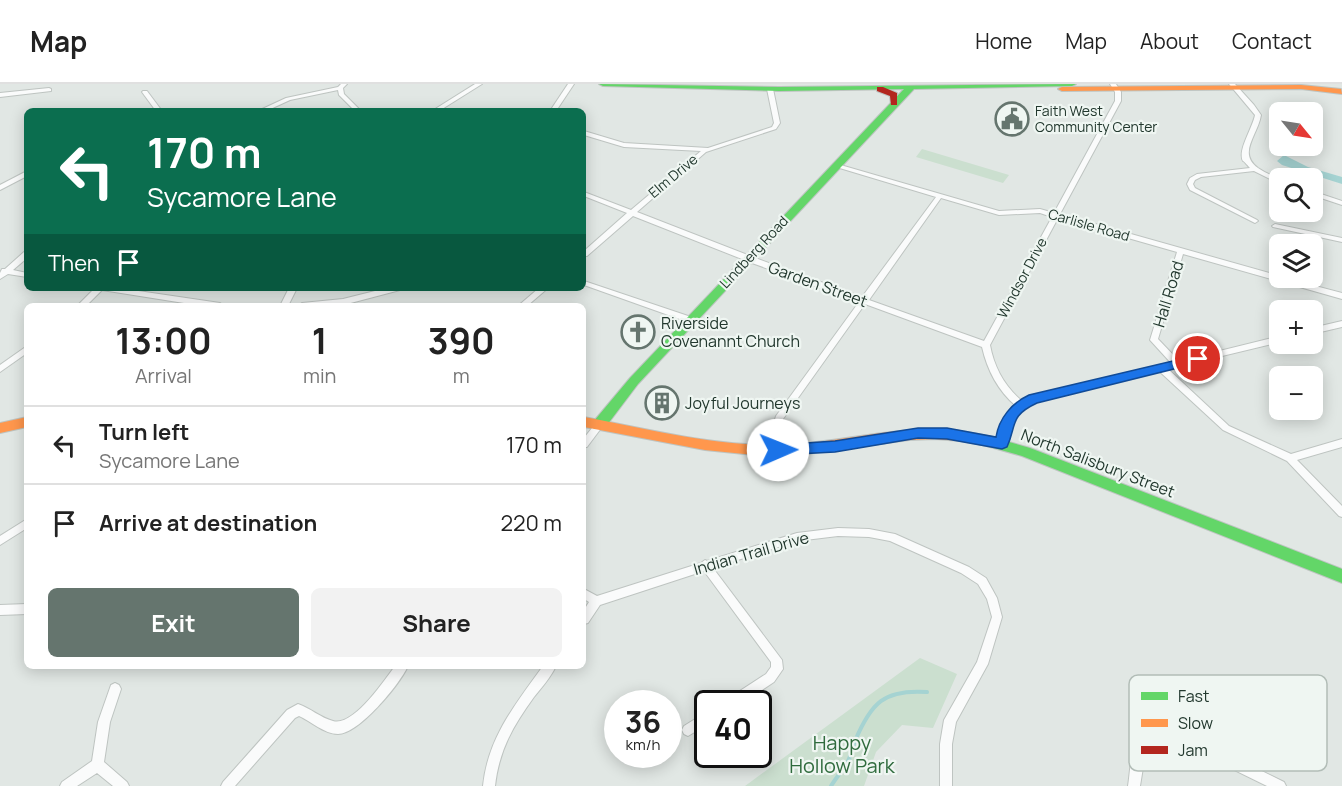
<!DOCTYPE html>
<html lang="en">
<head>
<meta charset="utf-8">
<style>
  :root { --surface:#fff; --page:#f2f2f2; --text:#222; --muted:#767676; --line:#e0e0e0; --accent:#65756e }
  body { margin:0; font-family:Manrope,sans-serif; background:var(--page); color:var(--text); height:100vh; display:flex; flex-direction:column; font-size:22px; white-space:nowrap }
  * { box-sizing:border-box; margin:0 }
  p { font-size:20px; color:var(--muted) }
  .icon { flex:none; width:33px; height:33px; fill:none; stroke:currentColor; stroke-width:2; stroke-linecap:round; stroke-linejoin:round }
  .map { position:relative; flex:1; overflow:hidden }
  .sheet { position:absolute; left:24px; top:219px; width:562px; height:366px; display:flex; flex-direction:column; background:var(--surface); border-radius:9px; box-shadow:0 3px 15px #0003 }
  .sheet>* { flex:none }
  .guide { position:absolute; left:24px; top:24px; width:562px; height:183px; border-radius:9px; box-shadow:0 3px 15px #0003; background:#0b6e4f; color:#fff; overflow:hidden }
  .needle { width:39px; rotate:120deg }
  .buttons { position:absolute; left:1269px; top:18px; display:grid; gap:12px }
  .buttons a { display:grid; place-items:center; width:54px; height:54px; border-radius:9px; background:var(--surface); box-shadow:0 3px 15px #0003; font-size:30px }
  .speed { position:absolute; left:604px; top:606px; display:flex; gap:12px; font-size:30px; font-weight:700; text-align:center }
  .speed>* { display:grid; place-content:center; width:78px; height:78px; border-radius:50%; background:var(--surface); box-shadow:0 3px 15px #0003; line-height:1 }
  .speed small { font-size:15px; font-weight:400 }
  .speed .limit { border:3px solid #111; border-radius:9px; background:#fff; color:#111 }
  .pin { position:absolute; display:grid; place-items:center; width:51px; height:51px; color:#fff; margin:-26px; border:3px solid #fff; border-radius:50%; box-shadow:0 2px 6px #0007 }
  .me { position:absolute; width:66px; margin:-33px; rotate:89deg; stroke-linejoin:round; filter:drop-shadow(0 0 4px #0008) }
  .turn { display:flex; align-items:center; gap:21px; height:126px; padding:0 24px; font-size:27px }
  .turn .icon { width:78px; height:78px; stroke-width:2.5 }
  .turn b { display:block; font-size:42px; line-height:51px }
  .then { display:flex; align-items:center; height:57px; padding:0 24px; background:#0003; gap:12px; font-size:22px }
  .eta { display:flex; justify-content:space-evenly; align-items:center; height:102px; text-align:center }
  .eta b { font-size:36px; font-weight:700; line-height:42px }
  .action { display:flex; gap:12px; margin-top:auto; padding:12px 24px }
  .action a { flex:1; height:69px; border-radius:9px; background:var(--accent); color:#fff; font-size:24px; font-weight:700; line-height:69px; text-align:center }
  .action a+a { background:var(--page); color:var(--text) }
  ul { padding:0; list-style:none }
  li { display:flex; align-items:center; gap:18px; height:78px; padding:0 24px; border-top:2px solid var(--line) }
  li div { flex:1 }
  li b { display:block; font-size:22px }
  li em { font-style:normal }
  header { display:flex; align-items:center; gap:36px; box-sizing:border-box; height:84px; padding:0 30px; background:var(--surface); border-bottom:2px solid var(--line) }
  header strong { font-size:28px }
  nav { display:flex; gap:33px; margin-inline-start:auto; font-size:21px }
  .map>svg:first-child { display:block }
  .green { fill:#cbdfcf }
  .water { fill:#a5d3d2 }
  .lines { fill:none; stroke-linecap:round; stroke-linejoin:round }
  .stream { stroke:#a5d3d2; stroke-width:4 }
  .street-casing { stroke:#bec4c1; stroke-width:2 }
  .fast-casing { stroke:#bec4c1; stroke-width:2 }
  .slow-casing { stroke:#bec4c1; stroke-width:2 }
  .jam-casing { stroke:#bec4c1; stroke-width:2 }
  .street { fill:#fafbfb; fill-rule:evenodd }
  .fast { fill:#63d668; fill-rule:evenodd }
  .slow { fill:#ff974d; fill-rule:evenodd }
  .jam { fill:#b3261e; fill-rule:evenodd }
  .route { fill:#1a73e8; stroke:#114b97; stroke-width:1.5 }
  .labels { text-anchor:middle; stroke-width:4.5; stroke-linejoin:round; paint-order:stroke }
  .far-poi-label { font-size:14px; fill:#22382e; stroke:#eff6f2; text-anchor:start }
  .far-street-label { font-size:14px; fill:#22382e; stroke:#eff6f2 }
  .street-label { font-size:16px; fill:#22382e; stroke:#eff6f2 }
  .poi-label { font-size:16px; fill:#22382e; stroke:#eff6f2; text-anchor:start }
  .near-park-label { font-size:20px; fill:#2f6b3d; stroke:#eff6f2 }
  .key { fill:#eff6f2; stroke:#b2bdb7; stroke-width:1.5 }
  .key-label { font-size:16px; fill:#22382e }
</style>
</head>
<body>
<header>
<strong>Map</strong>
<nav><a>Home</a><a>Map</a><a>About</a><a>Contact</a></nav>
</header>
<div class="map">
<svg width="1342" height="702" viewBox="0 0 1342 702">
  <rect width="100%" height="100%" fill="#e1e7e4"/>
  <g class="green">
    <path d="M922,65L1009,91L1003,99L916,73Z"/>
    <path d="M920,574L957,590L933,644L902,641L876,668L864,702H745Z"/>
  </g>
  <path class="water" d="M1284,71L1308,83L1342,93V100L1282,81L1277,77Z"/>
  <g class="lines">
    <path class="stream" d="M831,702C836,694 842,687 847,679C851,672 852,665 855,657C871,619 884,605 927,608"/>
    <defs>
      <g id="street">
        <path d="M341,0H347L343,4L344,10L361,27H355L339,11L338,6L290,16L266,27H258L286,14L338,3Z"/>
        <path d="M475,0H482L439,27H432Z"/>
        <path d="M568,0H574L556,27H550Z"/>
        <path d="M1110,0H1116L1121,8V17L1060,130L1280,192V194H1285L1342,209V215L1183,170L1158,255L1179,277L1280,252V258L1168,285L1229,342L1291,370L1342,355V363L1297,376L1342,422V433L1339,432L1287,377L1223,346L1159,287L1036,318C1011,330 1013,338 1005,362H999C996,347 1005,331 1016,322C998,307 987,285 982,263L865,220L783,335L780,345L783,366L781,369H775L772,345L776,332L859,218L752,179L633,132L587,172H584V167L627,129L584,112V108L631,126L701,67L624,63L584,51V47L624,59L708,64L772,43L774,39L767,5L770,3L773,5L780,39L776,45L706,68L637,128L758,175L862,213L936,113L833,82V80H837L999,127L1040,125L1054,129L1115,17V8ZM941,114L999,131L1040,129L1052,133L984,257L869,216ZM1058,134L1177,168L1150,256L1171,279L1034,312L1022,317C1005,303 994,283 990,261Z"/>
        <path d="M1229,0H1235L1254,21L1261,31C1258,51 1237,69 1258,84C1264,88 1272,92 1280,95V100L1254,87L1201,93L1195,96L1193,100L1195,104L1257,136L1258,137L1255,139L1190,106L1187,100L1190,94L1197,90L1250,84C1249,83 1244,77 1243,77C1237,67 1253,43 1255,31Z"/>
        <path d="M49,4L51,5V7L0,13V9Z"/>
        <path d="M143,7H147L162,27H156L142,8Z"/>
        <path d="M27,87V92L0,106V101Z"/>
        <path d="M1312,107L1342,117V121L1312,111Z"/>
        <path d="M1275,140L1342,154V158L1273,143L1272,142Z"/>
        <path d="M24,168H27V174L13,186L27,189V193L8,190L0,195V189L2,185H5Z"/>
        <path d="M584,197L694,234L695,236L691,239L688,238L584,201Z"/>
        <path d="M95,204H118L220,219L224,222H203L102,206L86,222H77Z"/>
        <path d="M289,204H297L288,222H280Z"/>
        <path d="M387,204H401L400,206L343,221L298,222L302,219L343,215Z"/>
        <path d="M539,204H548L527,222H518Z"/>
        <path d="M1342,237V243L1312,250V244Z"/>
        <path d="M27,262V269L0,288V281Z"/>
        <path d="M599,338L602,339L603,341L602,343L587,363H584V354L596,339Z"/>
        <path d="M27,435V444L0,461V452Z"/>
        <path d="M838,444L869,445L895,450L969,483L986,494L997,514L1002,533L988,580L956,638L952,660V702H940V660L944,636L977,578L992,533L987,515L978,500L961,489L890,457L869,453L838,452L797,457L713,484L782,576L783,585L774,598L741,620H724L726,616L766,590L771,583V578L704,487L600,521L588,539L584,540V526L589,518L584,515V505L597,512L701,479L705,476L707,477L797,449Z"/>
        <path d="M27,520V530L0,531V521Z"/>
        <path d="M395,582H408C399,601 359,650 338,650C324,650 311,637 299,632L295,634L235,702H221L223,698L287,626L298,620C310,624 321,634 333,637C353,643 384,597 395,582Z"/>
        <path d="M543,582H556C551,593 542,603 534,613C513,642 499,666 495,702H483C488,653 515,621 543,582Z"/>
        <path d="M115,599L119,601L121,605L110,638L104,678L127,698L129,702H113L97,689L77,702H60L62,698L92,677L98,638L111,601Z"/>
        <path d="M708,627V640L688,652L684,650L682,646L684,642Z"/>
        <path d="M1149,636L1168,641L1284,698L1286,702H1267L1163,651L1151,648L1148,653L1140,702H1128C1131,684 1131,644 1149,636Z"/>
      </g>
      <g id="fast">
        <path d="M599,0L779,3L1076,0L1072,2L914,5L638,300L604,345H594L592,341L594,337L630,294L904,5L779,7L603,2Z"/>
        <path d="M988,352L1030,364L1342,485V499L1022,372L983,361L981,357L983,353Z"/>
      </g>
      <g id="slow">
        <path d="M1301,1L1341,5L1342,10L1301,5L1062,7L1058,5L1062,3Z"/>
        <path d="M27,333V343L0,349V339Z"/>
        <path d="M584,333C648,345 713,362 779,361C831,360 881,345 934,345C952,345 970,348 988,352L993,353L995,357L993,361L988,362L961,357L935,355L909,356L806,370L754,371L705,366L584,343Z"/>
      </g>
      <path id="jam" d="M877,3H883L897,9V21H891L890,12L877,7Z"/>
    </defs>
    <use href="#street" class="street-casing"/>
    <use href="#fast" class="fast-casing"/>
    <use href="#slow" class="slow-casing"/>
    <use href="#jam" class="jam-casing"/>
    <use href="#street" class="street"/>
    <use href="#fast" class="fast"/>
    <use href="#slow" class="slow"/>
    <use href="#jam" class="jam"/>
  </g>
  <path class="route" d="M1198,271L1204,275L1202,278L1037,319C1009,332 1017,341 1007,363L1002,365L947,355L918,354L835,368L778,371L771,366L778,361L835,357L918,344H947L996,353C999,334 1012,319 1029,311Z"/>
  <defs>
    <symbol id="civic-ring" viewBox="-11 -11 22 22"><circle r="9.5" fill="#eff6f2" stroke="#65756e" stroke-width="1.5"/><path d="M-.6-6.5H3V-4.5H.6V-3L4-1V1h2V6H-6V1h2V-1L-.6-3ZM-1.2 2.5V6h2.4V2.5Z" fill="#65756e"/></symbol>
    <symbol id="church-ring" viewBox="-11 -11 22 22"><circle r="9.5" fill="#eff6f2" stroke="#65756e" stroke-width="1.5"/><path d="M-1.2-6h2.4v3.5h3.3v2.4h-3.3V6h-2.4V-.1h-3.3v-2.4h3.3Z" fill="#65756e"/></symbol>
    <symbol id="building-ring" viewBox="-11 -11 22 22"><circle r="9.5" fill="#eff6f2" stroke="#65756e" stroke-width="1.5"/><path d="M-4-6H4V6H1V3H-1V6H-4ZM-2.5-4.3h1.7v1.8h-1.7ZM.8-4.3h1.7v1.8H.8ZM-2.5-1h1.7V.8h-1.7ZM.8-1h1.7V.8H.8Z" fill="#65756e"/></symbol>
  </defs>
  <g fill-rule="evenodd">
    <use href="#civic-ring" x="993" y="16" width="38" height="38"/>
    <use href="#church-ring" x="619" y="229" width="38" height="38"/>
    <use href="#building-ring" x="643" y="300" width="38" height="38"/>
  </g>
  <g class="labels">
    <g class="far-poi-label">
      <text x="1035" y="32">Faith West<tspan x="1035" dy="16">Community Center</tspan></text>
    </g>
    <g class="far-street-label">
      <text transform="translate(673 92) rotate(-40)" y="5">Elm Drive</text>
      <text transform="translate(1089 141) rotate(16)" y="5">Carlisle Road</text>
      <text transform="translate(754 168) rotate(-47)" y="5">Lindberg Road</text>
      <text transform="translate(1022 194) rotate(-62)" y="5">Windsor Drive</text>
    </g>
    <g class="street-label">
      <text transform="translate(818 200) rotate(20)" y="6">Garden Street</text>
      <text transform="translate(1168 210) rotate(-73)" y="6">Hall Road</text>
      <text transform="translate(1098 379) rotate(21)" y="6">North Salisbury Street</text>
      <text transform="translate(751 469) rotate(-16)" y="6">Indian Trail Drive</text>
    </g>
    <g class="poi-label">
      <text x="661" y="245">Riverside<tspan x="661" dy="18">Covenannt Church</tspan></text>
      <text x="685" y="325">Joyful Journeys</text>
    </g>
    <g class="near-park-label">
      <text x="842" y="666">Happy<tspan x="842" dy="23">Hollow Park</tspan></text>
    </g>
  </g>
  <rect x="1129" y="591" width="198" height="96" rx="9" class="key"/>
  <rect x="1141" y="608" width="27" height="8" fill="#63d668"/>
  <rect x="1141" y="635" width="27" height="8" fill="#ff974d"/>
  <rect x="1141" y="662" width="27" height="8" fill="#b3261e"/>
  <g class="key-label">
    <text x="1178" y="618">Fast</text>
    <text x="1178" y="645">Slow</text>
    <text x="1178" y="672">Jam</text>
  </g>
</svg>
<div class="buttons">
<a><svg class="needle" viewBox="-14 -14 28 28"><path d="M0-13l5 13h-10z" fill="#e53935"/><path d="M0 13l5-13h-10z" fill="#767676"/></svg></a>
<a><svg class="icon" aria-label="search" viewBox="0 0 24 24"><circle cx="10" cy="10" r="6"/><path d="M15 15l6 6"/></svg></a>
<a><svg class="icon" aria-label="layers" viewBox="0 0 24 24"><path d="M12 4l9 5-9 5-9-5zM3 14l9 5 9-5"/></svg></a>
<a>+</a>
<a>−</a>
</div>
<div class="speed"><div>36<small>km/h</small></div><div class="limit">40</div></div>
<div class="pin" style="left:1198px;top:275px;background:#d93025"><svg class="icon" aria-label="arrive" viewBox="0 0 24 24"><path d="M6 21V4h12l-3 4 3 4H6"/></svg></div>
<svg class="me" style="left:778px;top:366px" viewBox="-20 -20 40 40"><circle r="19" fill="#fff"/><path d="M0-13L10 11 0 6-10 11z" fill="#1a73e8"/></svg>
<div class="guide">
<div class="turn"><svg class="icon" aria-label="left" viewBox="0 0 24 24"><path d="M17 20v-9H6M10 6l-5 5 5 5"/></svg><div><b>170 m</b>Sycamore Lane</div></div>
<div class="then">Then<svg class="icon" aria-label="arrive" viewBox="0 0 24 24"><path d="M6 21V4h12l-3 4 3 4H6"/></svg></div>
</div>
<section class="sheet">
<div class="eta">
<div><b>13:00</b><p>Arrival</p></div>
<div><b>1</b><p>min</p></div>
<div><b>390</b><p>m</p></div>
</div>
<ul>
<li><svg class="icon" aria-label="left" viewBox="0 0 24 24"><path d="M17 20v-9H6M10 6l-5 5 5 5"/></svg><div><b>Turn left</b><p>Sycamore Lane</p></div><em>170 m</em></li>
<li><svg class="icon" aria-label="arrive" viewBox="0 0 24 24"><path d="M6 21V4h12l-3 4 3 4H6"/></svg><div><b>Arrive at destination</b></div><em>220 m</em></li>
</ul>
<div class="action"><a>Exit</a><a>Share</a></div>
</section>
</div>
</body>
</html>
